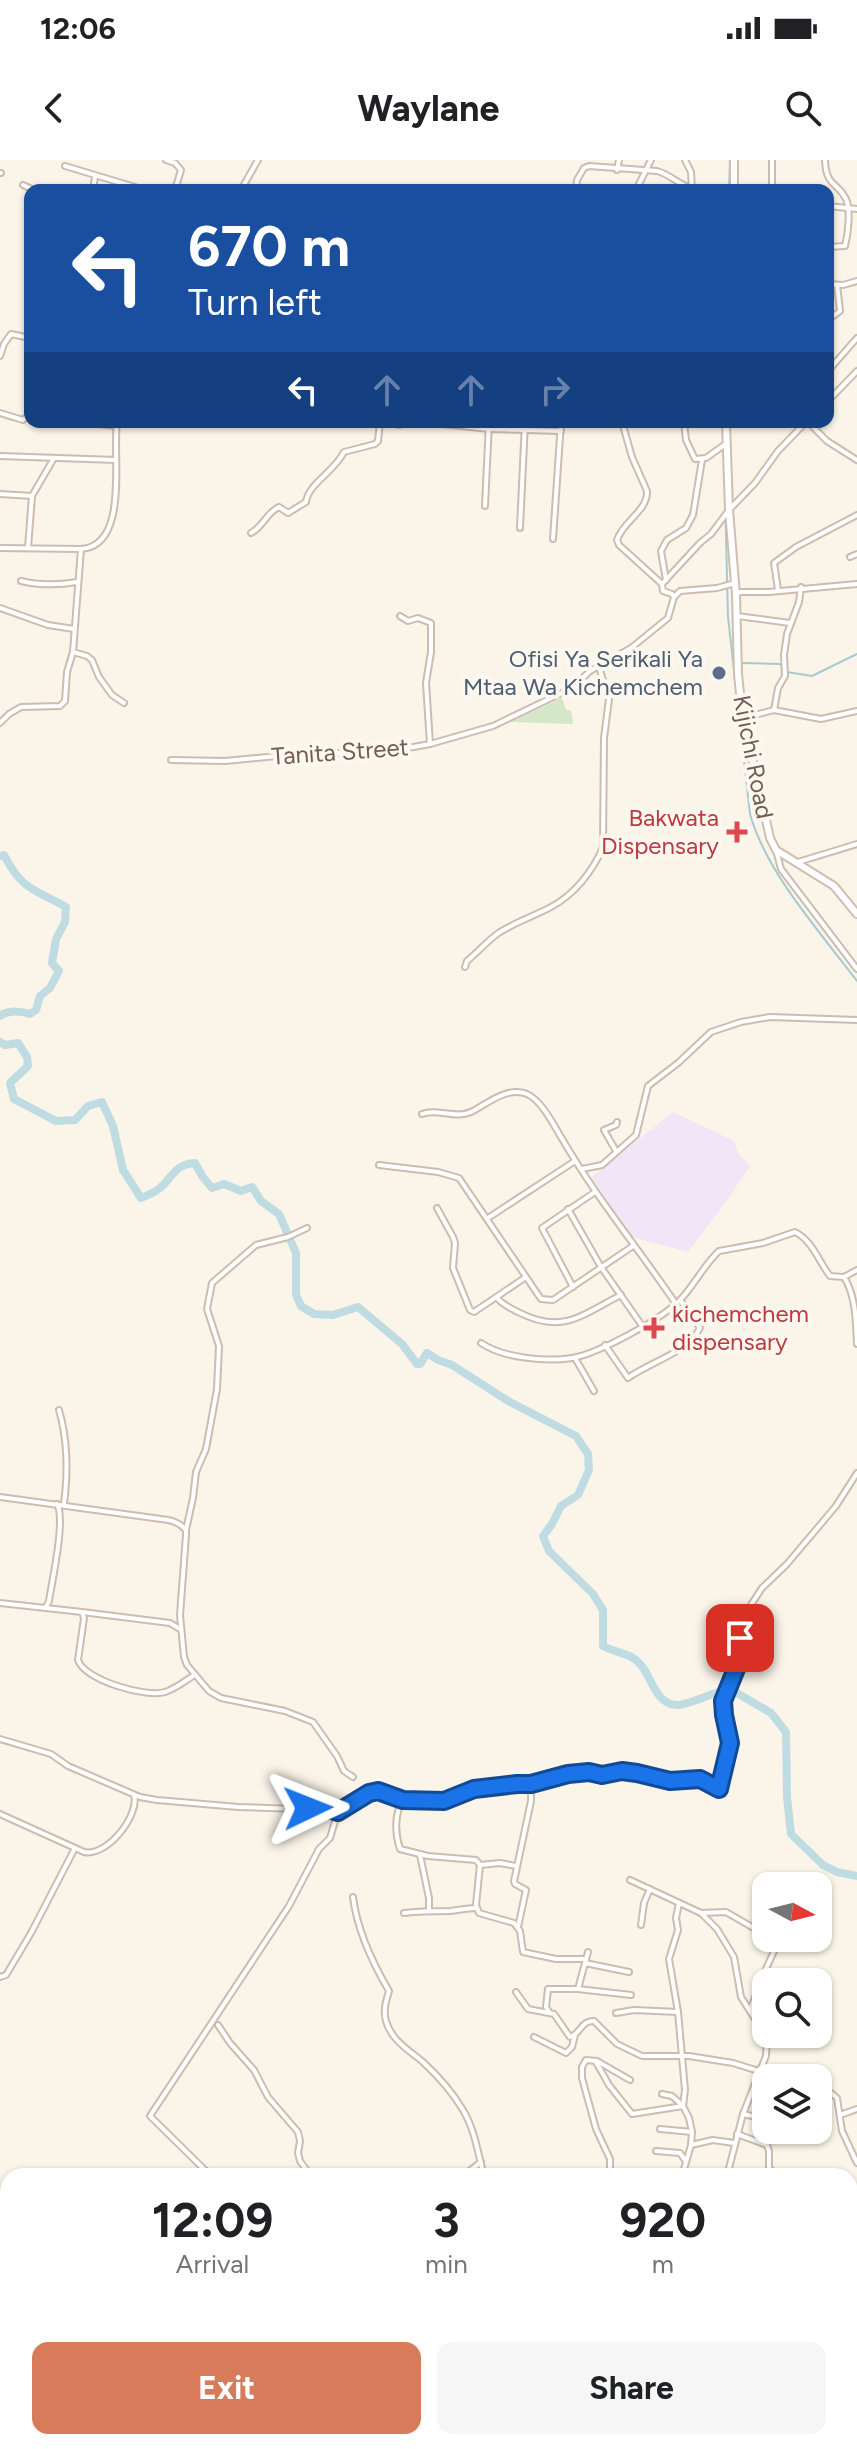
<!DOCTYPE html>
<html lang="en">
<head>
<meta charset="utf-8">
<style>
  :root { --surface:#fff; --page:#f6f6f6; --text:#202124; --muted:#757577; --accent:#d87b5a }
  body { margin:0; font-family:Figtree,sans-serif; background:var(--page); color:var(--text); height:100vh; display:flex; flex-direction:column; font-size:30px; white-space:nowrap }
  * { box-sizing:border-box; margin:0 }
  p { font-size:26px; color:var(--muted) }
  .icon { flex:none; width:44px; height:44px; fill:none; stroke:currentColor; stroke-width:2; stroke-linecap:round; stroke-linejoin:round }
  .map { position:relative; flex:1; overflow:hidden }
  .panel { position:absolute; left:0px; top:2008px; width:858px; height:282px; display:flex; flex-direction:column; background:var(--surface); border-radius:24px 24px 0 0; box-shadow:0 2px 6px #0004 }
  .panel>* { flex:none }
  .hud { position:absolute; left:24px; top:24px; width:810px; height:244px; border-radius:16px; box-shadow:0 2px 6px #0004; background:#1a4fa0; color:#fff; overflow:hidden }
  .needle { width:52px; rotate:97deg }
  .tools { position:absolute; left:752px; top:1712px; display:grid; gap:16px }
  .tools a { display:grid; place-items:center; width:80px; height:80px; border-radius:16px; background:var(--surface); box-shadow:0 2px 6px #0004; font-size:40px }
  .pin { position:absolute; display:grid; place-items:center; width:68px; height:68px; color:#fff; margin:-34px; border-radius:16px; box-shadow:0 4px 12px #0006 }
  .me { position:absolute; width:88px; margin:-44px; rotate:88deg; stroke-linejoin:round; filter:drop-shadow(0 0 6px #0008) }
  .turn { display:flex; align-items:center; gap:28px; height:168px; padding:0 32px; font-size:36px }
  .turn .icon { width:104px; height:104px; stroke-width:2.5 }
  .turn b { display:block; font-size:56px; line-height:68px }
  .lanes { display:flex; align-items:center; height:76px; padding:0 32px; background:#0003; justify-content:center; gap:40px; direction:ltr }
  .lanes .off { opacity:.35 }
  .eta { display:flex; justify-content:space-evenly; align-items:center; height:136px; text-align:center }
  .eta b { font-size:48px; font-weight:700; line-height:56px }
  .button { display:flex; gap:16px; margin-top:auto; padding:16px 32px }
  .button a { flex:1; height:92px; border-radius:16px; background:var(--accent); color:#fff; font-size:32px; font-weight:700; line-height:92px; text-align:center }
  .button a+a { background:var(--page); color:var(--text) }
  .status { display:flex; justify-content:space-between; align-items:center; height:56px; padding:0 40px; background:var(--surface); direction:ltr }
  .status svg { height:22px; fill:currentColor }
  header { display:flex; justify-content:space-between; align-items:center; height:104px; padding:0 32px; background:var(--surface); font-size:36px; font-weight:700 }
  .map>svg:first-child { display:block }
  .education { fill:#f1e5f7 }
  .green { fill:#d4e7c8 }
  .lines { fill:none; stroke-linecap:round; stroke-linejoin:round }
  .stream { stroke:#a6cad3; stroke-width:2 }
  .river { stroke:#bfdce2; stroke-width:8 }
  .street-casing { stroke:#ccbdb0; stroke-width:8 }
  .secondary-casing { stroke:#d0bfb0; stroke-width:10 }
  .street { stroke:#fff; stroke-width:4 }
  .secondary { stroke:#fff; stroke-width:6 }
  .route-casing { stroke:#114b97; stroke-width:20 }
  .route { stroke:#1a73e8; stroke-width:14 }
  .service-dot { fill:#5c6f8a; stroke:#fdf8ef; stroke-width:3 }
  .health-dot { fill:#e0444e; stroke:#fdf8ef; stroke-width:3 }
  .labels { text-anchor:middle; stroke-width:8; stroke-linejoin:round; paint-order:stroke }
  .service-label { font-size:24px; fill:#4e5e75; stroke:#fdf8ef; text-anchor:end }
  .street-label { font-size:24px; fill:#725d4f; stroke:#fdf8ef }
  .health-label { font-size:24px; fill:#be3a42; stroke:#fdf8ef; text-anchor:end }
</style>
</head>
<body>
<div class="status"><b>12:06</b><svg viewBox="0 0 49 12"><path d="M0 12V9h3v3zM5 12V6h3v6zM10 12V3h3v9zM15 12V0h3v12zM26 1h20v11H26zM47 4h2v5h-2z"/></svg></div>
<header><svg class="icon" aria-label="back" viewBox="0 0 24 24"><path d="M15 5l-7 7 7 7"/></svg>Waylane<svg class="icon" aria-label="search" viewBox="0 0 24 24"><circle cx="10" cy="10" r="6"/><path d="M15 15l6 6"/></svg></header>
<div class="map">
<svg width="857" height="2289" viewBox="0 0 857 2289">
  <rect width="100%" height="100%" fill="#faf4e9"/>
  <path class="education" d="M673,952L734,981L738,993L750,1006L725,1043L688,1092L632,1077L592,1017Z"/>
  <path class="green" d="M562,538L566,550H571L573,564L511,562Z"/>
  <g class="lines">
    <g class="stream">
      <path d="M737,23L738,0"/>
      <path d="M729,30L730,0"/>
      <path d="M725,335L728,457L750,654C766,712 820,772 857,821"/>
      <path d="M742,503L780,504L783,508"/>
      <path d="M787,512L812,516L857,494"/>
    </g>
    <g class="river">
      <path d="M0,696L4,695C22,730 34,729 66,747L65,762L56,779L52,803L59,811L50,828L40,836L36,850L30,854C20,851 8,850 0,856"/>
      <path d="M0,882L5,885L18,883L27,897L28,906L10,923L14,939L56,961L75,960L88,946L102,942L113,966L123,1010L141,1038C147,1035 154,1033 159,1029C172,1018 175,1004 195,1003L202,1016L212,1028L224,1024L241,1031L252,1027L261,1041L279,1054L296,1093V1135L301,1146L314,1154L333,1155L358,1147L402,1184L417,1204H420L427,1193L438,1200L452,1205L508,1241L576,1276L588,1294L589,1310L578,1335L561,1346L552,1364L543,1376L549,1391L593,1434L603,1450V1486C618,1494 630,1492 641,1505C652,1518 656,1544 676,1545C687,1546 715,1531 730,1529L771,1553L786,1572L787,1637L791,1674L823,1705L837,1712L857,1716"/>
    </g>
    <defs>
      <g id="street">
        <path d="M166,0L175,3L181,10L175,30"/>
        <path d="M685,0L691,12L692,30"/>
        <path d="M772,0V30"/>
        <path d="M825,0C826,27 837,21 846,39C851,50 848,74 845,86L828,87"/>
        <path d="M65,6L145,30"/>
        <path d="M617,10L619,0"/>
        <path d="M0,13H1"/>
        <path d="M23,25L34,30"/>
        <path d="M93,30L95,17"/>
        <path d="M241,30L258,0"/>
        <path d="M576,30L577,20L584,8L589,6L657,11C672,15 681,27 696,30"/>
        <path d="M639,30V24L651,0"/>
        <path d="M828,46L857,49"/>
        <path d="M828,124L843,125L857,121"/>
        <path d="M828,160L840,151L837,125"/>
        <path d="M0,196L4,184L11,174L30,178"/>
        <path d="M828,211L857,178"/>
        <path d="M828,241L857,211"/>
        <path d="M0,253L23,260L30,254"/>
        <path d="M78,262L116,266"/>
        <path d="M387,262L398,265L414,262"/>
        <path d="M423,262L489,269L561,271"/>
        <path d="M622,262L632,297L647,331C648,351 623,361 617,380L619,385L662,424"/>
        <path d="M684,262L686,280L695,299L706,298L727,283"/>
        <path d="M808,262L827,281L857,300"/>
        <path d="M0,296L116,300"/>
        <path d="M0,334L32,336"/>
        <path d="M485,346L489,262"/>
        <path d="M520,368L525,262"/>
        <path d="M251,373C264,366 266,353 279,347L288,353L306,342C308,324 334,312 344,292L375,284L378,281L380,262"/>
        <path d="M553,379L561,262"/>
        <path d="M0,388L81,389"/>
        <path d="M28,388L32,336L54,298"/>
        <path d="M850,397L857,394"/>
        <path d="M666,420L661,391L667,380L686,368L693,355L702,300"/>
        <path d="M21,421C38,425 59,425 77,422"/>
        <path d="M778,430L774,403L796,387L857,355"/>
        <path d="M736,435L740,432H769L857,424"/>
        <path d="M674,437L680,431L717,428L735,423"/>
        <path d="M0,448L48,465L74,469"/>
        <path d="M400,456L408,461L418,458L431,463V492L426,523L430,584"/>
        <path d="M737,456L790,463"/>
        <path d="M73,492L87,496L92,500L99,517L112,535L124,543"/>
        <path d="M774,550L778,528L785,516L784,495L787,474L799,442L801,427"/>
        <path d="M743,558L774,550L821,559L857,551"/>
        <path d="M0,563L9,554L21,547L60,546L65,541L67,512L73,492L81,389C130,386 112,294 117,262"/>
        <path d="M171,600L225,601L287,595L391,591L430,584L493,566L572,528L590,511L631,488L668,458L674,437L672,434L663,431L662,424L700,383L711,374L729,350L755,323L778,291L806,262"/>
        <path d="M776,690L781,709L857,809"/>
        <path d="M798,702L857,684"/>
        <path d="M465,807L467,801C478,792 488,780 500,772C516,762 534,756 551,747C574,735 593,711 603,687L604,578L609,539L599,507"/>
        <path d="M422,954C437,948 455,959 471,952C487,944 507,926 527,934C542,941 553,964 561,977C595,1036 638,1088 676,1144"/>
        <path d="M616,991L604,970L616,965L617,962"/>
        <path d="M379,1005L438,1012L459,1018L541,1139L553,1140L633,1086"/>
        <path d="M582,1009L602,1005L636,975L648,926L678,903L711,872L741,862L770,857L857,860"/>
        <path d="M437,1048L453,1077L455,1083L453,1108L470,1150L474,1152L526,1117"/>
        <path d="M568,1049L601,1107L643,1167"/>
        <path d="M488,1058L575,1001"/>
        <path d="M844,1117C856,1136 856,1162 857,1184"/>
        <path d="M573,1127L542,1068L595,1032"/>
        <path d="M497,1138C503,1145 510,1148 518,1152C563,1175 581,1155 621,1135"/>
        <path d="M481,1183C503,1198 546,1202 572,1198C597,1194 663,1159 681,1139C695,1124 704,1105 719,1091L763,1083L795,1072C812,1080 819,1102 830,1116L844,1117L857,1110"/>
        <path d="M605,1185L628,1218C650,1202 687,1193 700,1168L680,1140"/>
        <path d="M575,1198L594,1231"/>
        <path d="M59,1250C68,1281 68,1313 64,1344"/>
        <path d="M0,1337L161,1359C171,1360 179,1362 186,1370V1375L180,1455L184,1497L187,1505L209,1531L221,1538L285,1551L313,1562L337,1596L344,1611L353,1617"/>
        <path d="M186,1370L193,1338L196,1312L206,1289L217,1229L219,1186L207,1149L212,1123L256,1085L288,1077L307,1068"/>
        <path d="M0,1443L82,1452L84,1458L78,1500C84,1520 146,1538 165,1532C175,1529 185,1521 193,1516"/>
        <path d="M46,1447L49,1441C52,1421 66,1359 57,1344"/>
        <path d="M82,1452L170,1463L180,1469"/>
        <path d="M0,1579L51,1594L68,1606L140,1637L157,1640L238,1647L297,1649L315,1646L338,1652"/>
        <path d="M403,1640C394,1654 395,1674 400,1689L428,1696L476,1700L480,1705L476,1745L479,1753L514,1763L520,1771L523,1792L556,1799H586"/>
        <path d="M0,1654L84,1692C108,1697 140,1654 134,1635"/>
        <path d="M420,1695L429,1738V1750"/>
        <path d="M480,1705L500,1703L516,1706"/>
        <path d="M630,1720L701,1753L717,1769L734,1797L741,1837L767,1878L766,1896L743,1954L727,2016"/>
        <path d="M353,1737C357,1770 372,1802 389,1831C386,1841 383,1850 386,1861C391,1880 410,1891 423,1902C438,1916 453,1933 463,1950C475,1970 478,1994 484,2016"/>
        <path d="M679,1743L676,1758L678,1770L669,1799L678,1852L685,1930L683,1946L689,1958L692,1972L691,1985L682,2016"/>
        <path d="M404,1753C420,1751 434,1751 450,1751C459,1750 467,1748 476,1748"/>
        <path d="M701,1753L726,1752L766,1775"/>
        <path d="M641,1765L644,1743L650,1729"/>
        <path d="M518,1767L526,1730L515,1724L514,1721L531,1641V1624"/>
        <path d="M585,1803L629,1812"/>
        <path d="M0,1817L6,1815L31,1773L75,1688"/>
        <path d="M578,1829L631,1835"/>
        <path d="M516,1832L528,1849L554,1854L570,1877C580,1875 581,1860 594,1861L617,1884L642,1896H689L733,1903L781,1918"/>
        <path d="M750,1851L764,1813L775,1789V1783L772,1778"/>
        <path d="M549,1852L546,1847L548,1829H578L588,1792"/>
        <path d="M616,1853L634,1850L678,1852"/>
        <path d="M218,1865L230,1883L254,1910L268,1937L298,1972L300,1981L298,1993L300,2001L308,2012V2016"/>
        <path d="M534,1877L566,1893L572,1887L575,1875"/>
        <path d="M596,1902L609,1925L632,1954L683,1946L672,1936L662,1934"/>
        <path d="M818,1928L831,1933L837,1938L842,1971L857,2003"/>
        <path d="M743,1954L766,1959"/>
        <path d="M840,1955L857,1949"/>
        <path d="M660,1969L692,1972"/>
        <path d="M737,1974L767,1985L769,1991V2008L778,2016"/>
        <path d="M691,1985L713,1980L734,1983"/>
        <path d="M656,1991L680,1993L685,2000"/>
        <path d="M211,2016L150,1956L289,1746L319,1689L330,1678L338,1651L373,1632L381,1631L403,1640L444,1641L474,1629L517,1624H531L568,1614L589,1612L605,1615L622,1611L637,1613L670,1621L700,1619L719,1629L730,1583L724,1555L723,1541L742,1494L741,1460L762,1428L787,1404L836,1346L857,1313"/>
        <path d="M463,2016L481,2002"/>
        <path d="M610,2016V1999L596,1969L582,1918V1907L586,1900L597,1901L630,1920"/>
        <path d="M850,2045L857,2043"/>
        <path d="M0,2077L8,2083"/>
        <path d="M850,2121L857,2123"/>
        <path d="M0,2137L8,2142"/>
        <path d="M857,2194V2220"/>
        <path d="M4,2201V2193L8,2185"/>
        <path d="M850,2243L857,2239"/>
        <path d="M0,2252L8,2257"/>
        <path d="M102,2282L112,2289"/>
        <path d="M367,2282L370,2289"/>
        <path d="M482,2282L505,2289"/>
        <path d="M230,2288L240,2282"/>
        <path d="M8,2289L11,2282"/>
        <path d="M180,2289L194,2282"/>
        <path d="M596,2289V2282"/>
        <path d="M731,2289L733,2282"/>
        <path d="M759,2289L772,2282"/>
        <path d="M849,2289L857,2285"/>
      </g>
      <g id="secondary">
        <path d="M734,30V0"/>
        <path d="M726,262L729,350L736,435L738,514L742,553L770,678L776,690L834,726L857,754"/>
      </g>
    </defs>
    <use href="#street" class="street-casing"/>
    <use href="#secondary" class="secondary-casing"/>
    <use href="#street" class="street"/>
    <use href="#secondary" class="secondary"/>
  </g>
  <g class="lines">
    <defs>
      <path id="route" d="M308,1648L324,1647L338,1652L369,1633L378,1631L403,1640L444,1641L474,1629L517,1624H531L568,1614L589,1612L602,1615L622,1611L637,1613L670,1621L700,1619L719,1629L730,1583L724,1555L723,1541L742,1494L740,1478"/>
    </defs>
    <use href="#route" class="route-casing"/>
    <use href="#route" class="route"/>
  </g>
  <circle class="service-dot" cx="719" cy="513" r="8"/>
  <g class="health-dot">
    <path d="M733 660h8v8h8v8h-8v8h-8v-8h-8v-8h8z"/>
    <path d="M650 1156h8v8h8v8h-8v8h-8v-8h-8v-8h8z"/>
  </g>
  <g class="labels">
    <g class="service-label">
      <text x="703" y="507">Ofisi Ya Serikali Ya<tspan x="703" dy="28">Mtaa Wa Kichemchem</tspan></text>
    </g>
    <g class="street-label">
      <text transform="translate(340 592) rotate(-4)" y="8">Tanita Street</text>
      <text transform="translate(753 597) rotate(79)" y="8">Kijichi Road</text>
    </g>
    <g class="health-label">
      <text x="719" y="666">Bakwata<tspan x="719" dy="28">Dispensary</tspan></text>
      <text x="672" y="1162" text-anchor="start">kichemchem<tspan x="672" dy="28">dispensary</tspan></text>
    </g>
  </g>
</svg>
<div class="tools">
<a><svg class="needle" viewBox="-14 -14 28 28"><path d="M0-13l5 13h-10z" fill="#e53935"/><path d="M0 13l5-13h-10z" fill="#757577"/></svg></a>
<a><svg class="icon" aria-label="search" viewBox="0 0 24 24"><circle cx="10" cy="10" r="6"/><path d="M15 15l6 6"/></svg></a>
<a><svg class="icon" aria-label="layers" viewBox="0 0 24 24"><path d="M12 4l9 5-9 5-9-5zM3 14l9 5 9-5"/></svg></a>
</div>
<div class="pin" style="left:740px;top:1478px;background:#d93025"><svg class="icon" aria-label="arrive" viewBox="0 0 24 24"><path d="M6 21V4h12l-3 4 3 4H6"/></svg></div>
<svg class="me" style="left:308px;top:1648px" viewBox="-20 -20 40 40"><path d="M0-17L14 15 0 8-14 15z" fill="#1a73e8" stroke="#fff" stroke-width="4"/></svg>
<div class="hud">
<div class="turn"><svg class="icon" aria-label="left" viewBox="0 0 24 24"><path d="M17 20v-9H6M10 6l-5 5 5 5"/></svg><div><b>670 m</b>Turn left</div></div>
<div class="lanes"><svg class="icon" aria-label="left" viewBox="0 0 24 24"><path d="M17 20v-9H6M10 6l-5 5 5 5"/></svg><svg class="icon off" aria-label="ahead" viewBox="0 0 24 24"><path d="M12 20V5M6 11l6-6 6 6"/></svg><svg class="icon off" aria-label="ahead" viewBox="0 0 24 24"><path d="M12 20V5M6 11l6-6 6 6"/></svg><svg class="icon off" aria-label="right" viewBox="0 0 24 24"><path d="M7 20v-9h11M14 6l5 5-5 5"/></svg></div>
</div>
<section class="panel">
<div class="eta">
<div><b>12:09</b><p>Arrival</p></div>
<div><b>3</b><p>min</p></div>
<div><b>920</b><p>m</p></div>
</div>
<div class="button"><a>Exit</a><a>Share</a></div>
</section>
</div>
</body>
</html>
